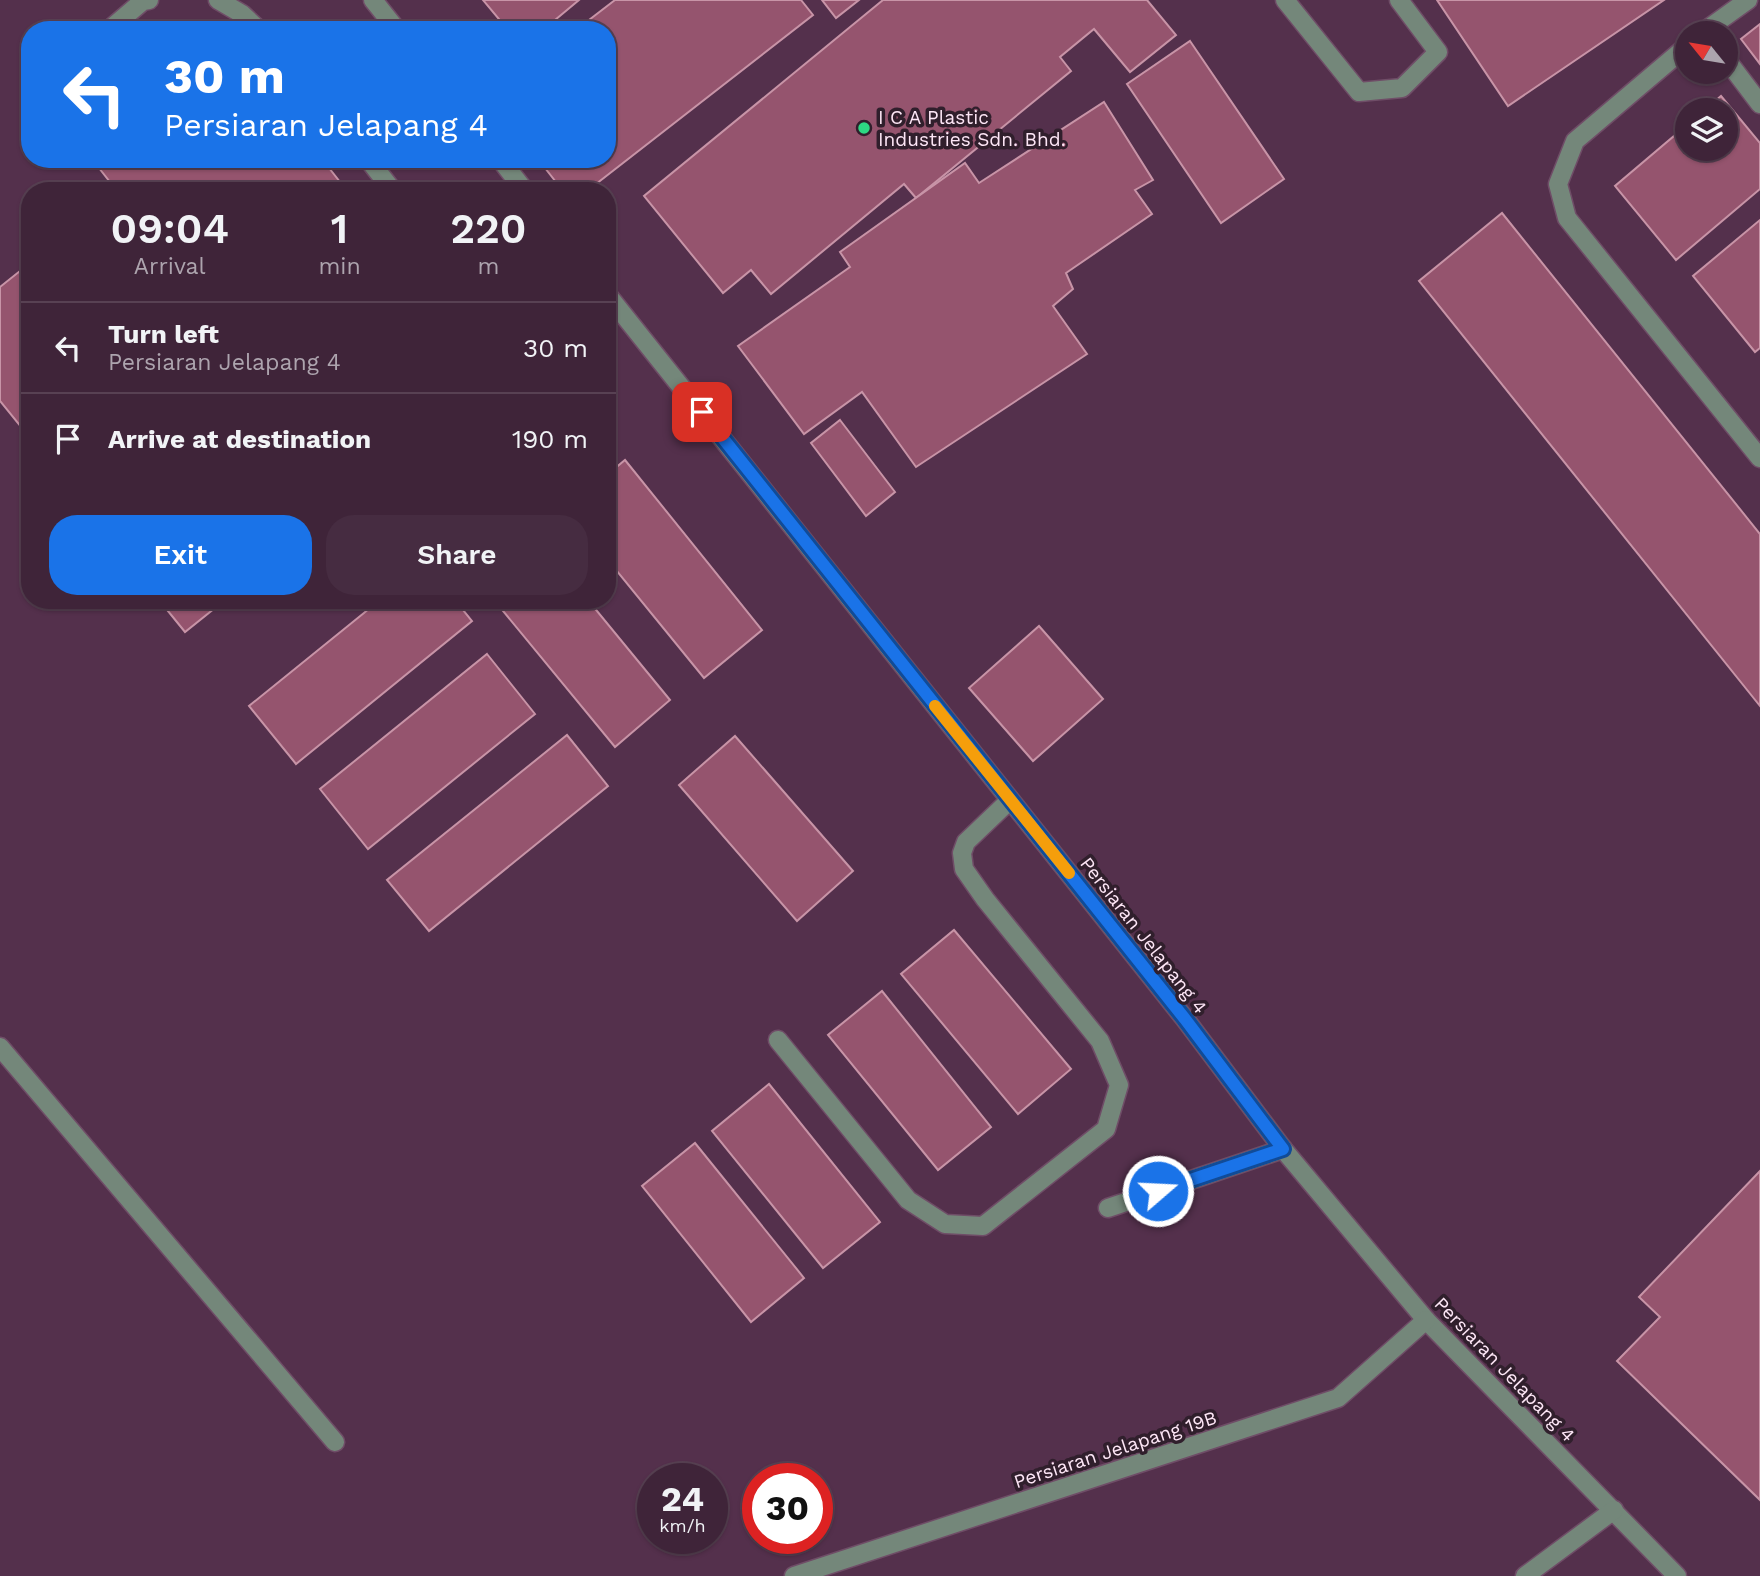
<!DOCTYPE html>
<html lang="en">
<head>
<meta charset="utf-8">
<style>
  :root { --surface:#3f2439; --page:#462c41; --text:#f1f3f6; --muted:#ada4ae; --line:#584153; --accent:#1a73e8 }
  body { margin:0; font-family:"Work Sans",sans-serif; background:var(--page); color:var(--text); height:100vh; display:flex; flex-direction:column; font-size:26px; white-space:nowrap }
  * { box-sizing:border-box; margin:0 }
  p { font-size:23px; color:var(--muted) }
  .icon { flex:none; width:38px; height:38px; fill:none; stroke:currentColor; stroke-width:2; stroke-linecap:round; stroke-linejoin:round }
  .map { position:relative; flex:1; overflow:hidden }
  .side { position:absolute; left:21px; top:182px; width:595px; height:427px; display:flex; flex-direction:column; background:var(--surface); border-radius:28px; box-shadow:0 2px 5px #0004,0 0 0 2px var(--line) }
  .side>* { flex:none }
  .top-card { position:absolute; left:21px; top:21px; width:595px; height:147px; border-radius:28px; box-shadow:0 2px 5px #0004,0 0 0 2px var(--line); background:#1a73e8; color:#fff; overflow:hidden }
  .needle { width:46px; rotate:300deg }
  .fabs { position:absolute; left:1675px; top:21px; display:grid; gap:14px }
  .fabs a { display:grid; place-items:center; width:63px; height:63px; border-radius:50%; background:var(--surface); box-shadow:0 2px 5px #0004,0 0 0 2px var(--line); font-size:35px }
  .speed { position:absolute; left:637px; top:1463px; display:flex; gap:14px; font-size:35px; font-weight:700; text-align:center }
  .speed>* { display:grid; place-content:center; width:91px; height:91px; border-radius:50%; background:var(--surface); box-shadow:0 2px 5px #0004,0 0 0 2px var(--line); line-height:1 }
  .speed small { font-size:18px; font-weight:400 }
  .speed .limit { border:10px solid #d22; background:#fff; color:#111 }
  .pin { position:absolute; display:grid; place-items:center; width:60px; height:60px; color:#fff; margin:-30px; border-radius:14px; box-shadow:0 4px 10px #0006 }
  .me { position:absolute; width:77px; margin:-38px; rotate:71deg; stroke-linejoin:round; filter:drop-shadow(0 0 5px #0008) }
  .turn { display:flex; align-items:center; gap:24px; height:147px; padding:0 28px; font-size:32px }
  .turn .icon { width:91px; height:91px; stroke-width:2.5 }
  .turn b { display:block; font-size:49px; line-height:60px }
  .eta { display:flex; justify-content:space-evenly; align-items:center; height:119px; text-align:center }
  .eta b { font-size:42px; font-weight:600; line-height:49px }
  .action { display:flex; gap:14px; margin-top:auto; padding:14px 28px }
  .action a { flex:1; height:80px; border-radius:28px; background:var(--accent); color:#fff; font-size:28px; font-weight:600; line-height:80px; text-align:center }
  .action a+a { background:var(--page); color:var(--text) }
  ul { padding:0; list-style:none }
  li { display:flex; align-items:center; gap:21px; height:91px; padding:0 28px; border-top:2px solid var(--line) }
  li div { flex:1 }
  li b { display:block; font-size:26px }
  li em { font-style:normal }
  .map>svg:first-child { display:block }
  .building { fill:#95546e; stroke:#c894a7; stroke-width:2 }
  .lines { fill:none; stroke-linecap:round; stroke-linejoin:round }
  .minor-casing { stroke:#6f4d67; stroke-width:21 }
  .minor { stroke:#74877a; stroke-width:18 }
  .route-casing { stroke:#114b97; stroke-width:18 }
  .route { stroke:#1a73e8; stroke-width:12 }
  .slow { stroke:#f59e0b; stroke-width:12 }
  .poi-dot { fill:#2dd883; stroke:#301f2c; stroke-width:2.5 }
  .labels { text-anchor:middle; stroke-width:7; stroke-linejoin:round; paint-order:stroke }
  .poi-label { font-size:19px; fill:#fde6f6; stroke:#301f2c; text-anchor:start }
  .street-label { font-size:19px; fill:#fde6f6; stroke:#301f2c }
</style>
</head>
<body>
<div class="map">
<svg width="1760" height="1576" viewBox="0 0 1760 1576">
  <rect width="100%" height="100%" fill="#54304c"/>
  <g class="building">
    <path d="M483,0H579L543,30H508Z"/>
    <path d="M615,0H801L813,15L587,191H563L538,159H607V30H576Z"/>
    <path d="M822,0H859L836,18Z"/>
    <path d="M883,0H1147L1176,35L1130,72L1094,29L1060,57L1071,71L916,198L904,184L771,294L751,270L723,293L644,196Z"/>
    <path d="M1437,0H1664L1508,106Z"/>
    <path d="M1760,24V64L1741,39Z"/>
    <path d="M1190,41L1284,179L1221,223L1127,84Z"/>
    <path d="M1721,96L1760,143V189L1676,260L1615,186L1687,125V149H1726V110H1705Z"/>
    <path d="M1104,102L1153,180L1135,190L1152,214L1066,273L1073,289L1053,306L1087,354L916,467L862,392L804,434L738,346L850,267L840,252L965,163L979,183Z"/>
    <path d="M92,159H322L347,191H117Z"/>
    <path d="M1502,213L1760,534V706L1419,281Z"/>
    <path d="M1760,220V348L1755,352L1693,276Z"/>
    <path d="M30,263V438L0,401V287Z"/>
    <path d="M840,420L895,492L866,516L811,443Z"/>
    <path d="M625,460L762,630L704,678L607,559V475Z"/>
    <path d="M159,600H225L185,632Z"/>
    <path d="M380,600H455L472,621L296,764L249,706Z"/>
    <path d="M494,600H588L670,700L615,747Z"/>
    <path d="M1039,626L1103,699L1033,761L969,688Z"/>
    <path d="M487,654L535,714L368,849L320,789Z"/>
    <path d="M567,735L608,786L429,931L387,880Z"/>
    <path d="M735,736L853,871L797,921L679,785Z"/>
    <path d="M954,930L1071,1069L1018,1114L901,974Z"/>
    <path d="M882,991L991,1127L938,1170L828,1035Z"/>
    <path d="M769,1084L880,1222L823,1268L712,1131Z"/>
    <path d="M695,1143L804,1278L751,1322L642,1186Z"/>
    <path d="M1760,1171V1500L1617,1361L1660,1317L1639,1297Z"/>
  </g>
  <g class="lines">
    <defs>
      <g id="minor">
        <path d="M218,0L242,14L259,30"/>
        <path d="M373,0L397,30"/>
        <path d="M1285,0L1359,92L1402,88L1438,52L1399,0"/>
        <path d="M109,30L143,1L149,0"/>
        <path d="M1702,33L1748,0"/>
        <path d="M1687,46L1575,141L1558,184L1567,218L1760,458"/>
        <path d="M1726,59L1760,104"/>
        <path d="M368,159L393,191"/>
        <path d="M500,159L525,191"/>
        <path d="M607,294L1185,1019L1283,1149L1426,1320L1677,1576"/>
        <path d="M778,1040L908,1200L945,1224L983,1226L1106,1129L1119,1085L1100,1041L985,899L964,869L962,853L966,842L1010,800"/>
        <path d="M0,1047L335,1442"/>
        <path d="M1108,1208L1283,1149"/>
        <path d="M794,1576L1338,1398L1426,1320"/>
        <path d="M1525,1576L1614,1510"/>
      </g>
    </defs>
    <use href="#minor" class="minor-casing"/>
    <use href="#minor" class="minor"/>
  </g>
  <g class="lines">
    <defs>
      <path id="route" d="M702,412L1185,1019L1283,1149L1158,1191"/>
    </defs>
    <use href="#route" class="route-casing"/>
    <use href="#route" class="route"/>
    <path class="slow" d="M935,706L1069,873"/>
  </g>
  <circle class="poi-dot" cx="864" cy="128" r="7"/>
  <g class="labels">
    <g class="poi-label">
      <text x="878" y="124">I C A Plastic<tspan x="878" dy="22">Industries Sdn. Bhd.</tspan></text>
    </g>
    <g class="street-label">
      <text transform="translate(1144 935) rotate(52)" y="7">Persiaran Jelapang 4</text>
      <text transform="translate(1505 1369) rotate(46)" y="7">Persiaran Jelapang 4</text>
      <text transform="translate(1115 1449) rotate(-18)" y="7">Persiaran Jelapang 19B</text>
    </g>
  </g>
</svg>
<div class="fabs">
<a><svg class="needle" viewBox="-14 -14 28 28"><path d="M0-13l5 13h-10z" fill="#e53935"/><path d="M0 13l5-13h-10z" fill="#ada4ae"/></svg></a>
<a><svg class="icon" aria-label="layers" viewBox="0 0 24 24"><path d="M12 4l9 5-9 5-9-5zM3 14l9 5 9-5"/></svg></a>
</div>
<div class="speed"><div>24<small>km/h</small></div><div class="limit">30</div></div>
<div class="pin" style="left:702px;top:412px;background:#d93025"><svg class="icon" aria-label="arrive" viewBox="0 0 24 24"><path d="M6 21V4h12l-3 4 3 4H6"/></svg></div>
<svg class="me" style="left:1158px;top:1191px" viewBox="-20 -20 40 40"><circle r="17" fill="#1a73e8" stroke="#fff" stroke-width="3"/><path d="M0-11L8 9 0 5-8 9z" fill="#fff"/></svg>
<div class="top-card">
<div class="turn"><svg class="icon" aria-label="left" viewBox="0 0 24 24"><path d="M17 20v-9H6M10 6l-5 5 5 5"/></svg><div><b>30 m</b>Persiaran Jelapang 4</div></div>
</div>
<section class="side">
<div class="eta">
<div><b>09:04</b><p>Arrival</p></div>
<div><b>1</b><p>min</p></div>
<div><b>220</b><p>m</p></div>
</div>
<ul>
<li><svg class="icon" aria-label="left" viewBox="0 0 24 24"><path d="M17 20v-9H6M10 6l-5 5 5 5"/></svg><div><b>Turn left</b><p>Persiaran Jelapang 4</p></div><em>30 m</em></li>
<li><svg class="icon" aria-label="arrive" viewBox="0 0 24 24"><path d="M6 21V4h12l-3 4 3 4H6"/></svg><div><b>Arrive at destination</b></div><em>190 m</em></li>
</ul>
<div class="action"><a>Exit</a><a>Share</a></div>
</section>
</div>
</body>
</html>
